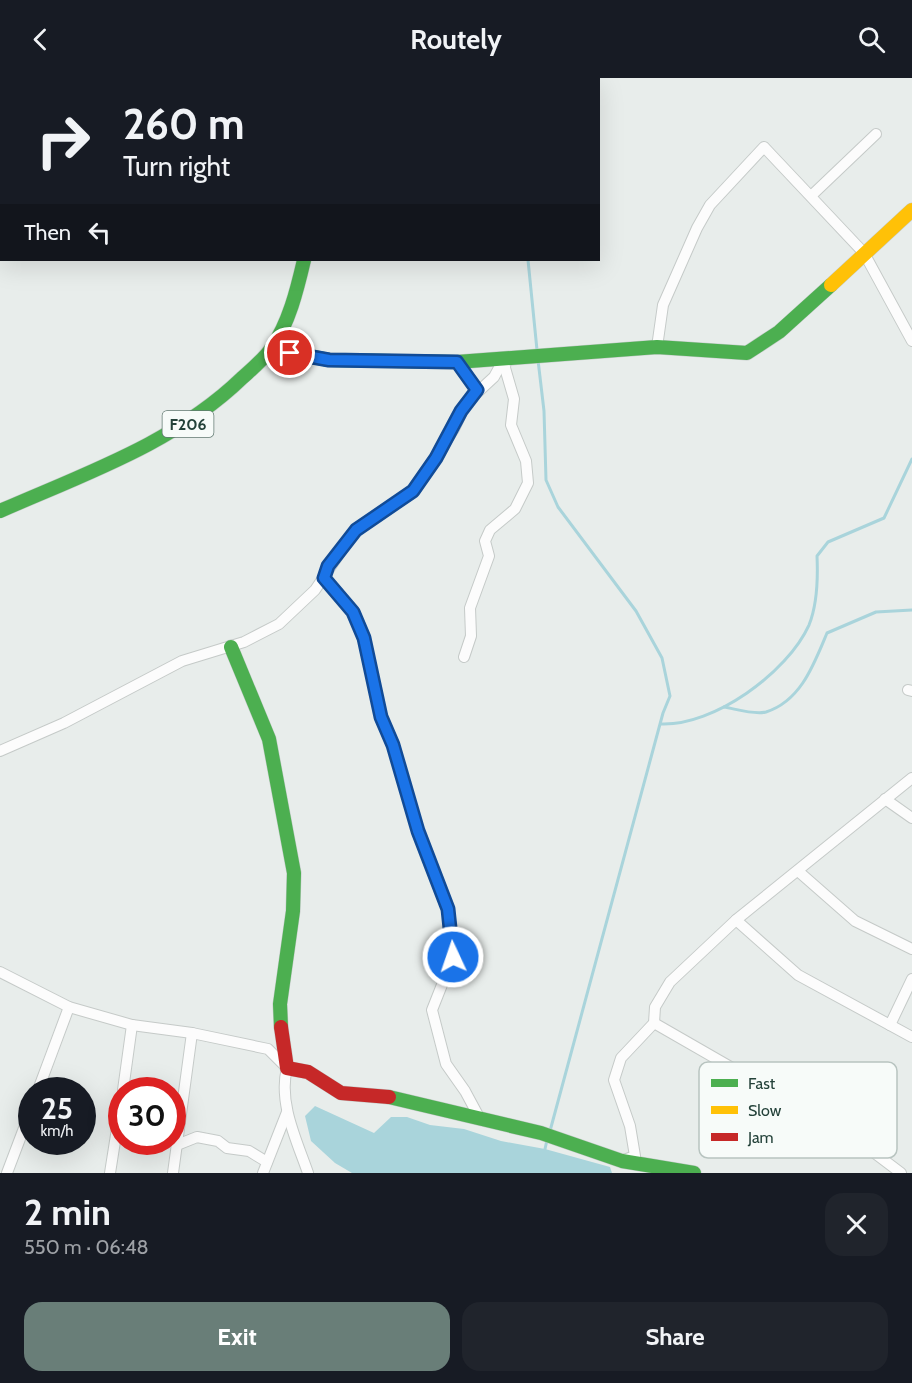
<!DOCTYPE html>
<html lang="en">
<head>
<meta charset="utf-8">
<style>
  :root { --surface:#171b24; --page:#20242c; --text:#f1f3f6; --muted:#9ea1a6; --accent:#697e78 }
  body { margin:0; font-family:Cabin,sans-serif; background:var(--page); color:var(--text); height:100vh; display:flex; flex-direction:column; font-size:22px; white-space:nowrap }
  * { box-sizing:border-box; margin:0 }
  p { font-size:20px; color:var(--muted) }
  .icon { flex:none; width:33px; height:33px; fill:none; stroke:currentColor; stroke-width:2; stroke-linecap:round; stroke-linejoin:round }
  .map { position:relative; height:1095px; overflow:hidden }
  .side { display:flex; flex-direction:column; background:var(--surface); flex:1 }
  .side>* { flex:none }
  .hud { position:absolute; left:0px; top:0px; width:600px; height:183px; box-shadow:0 6px 24px #0002; background:#171b24; color:var(--text); overflow:hidden }
  .speed { position:absolute; left:18px; top:999px; display:flex; gap:12px; font-size:30px; font-weight:700; text-align:center }
  .speed>* { display:grid; place-content:center; width:78px; height:78px; border-radius:50%; background:var(--surface); box-shadow:0 6px 24px #0002; line-height:1 }
  .speed small { font-size:15px; font-weight:400 }
  .speed .limit { border:9px solid #d22; background:#fff; color:#111 }
  .pin { position:absolute; display:grid; place-items:center; width:51px; height:51px; color:#fff; margin:-26px; border:3px solid #fff; border-radius:50%; box-shadow:0 2px 6px #0007 }
  .me { position:absolute; width:66px; margin:-33px; rotate:357deg; stroke-linejoin:round; filter:drop-shadow(0 0 4px #0008) }
  .turn { display:flex; align-items:center; gap:21px; height:126px; padding:0 24px; font-size:27px }
  .turn .icon { width:78px; height:78px; stroke-width:2.5 }
  .turn b { display:block; font-size:42px; line-height:51px }
  .then { display:flex; align-items:center; height:57px; padding:0 24px; background:#0003; gap:12px; font-size:22px }
  .round { display:grid; place-items:center; flex:none; width:63px; height:63px; border-radius:18px; background:var(--page) }
  .headline { display:flex; align-items:center; justify-content:space-between; height:102px; padding:0 24px }
  h1 { font-size:36px; font-weight:700; line-height:45px }
  .button { display:flex; gap:12px; margin-top:auto; padding:12px 24px }
  .button a { flex:1; height:69px; border-radius:18px; background:var(--accent); color:#fff; font-size:24px; font-weight:700; line-height:69px; text-align:center }
  .button a+a { background:var(--page); color:var(--text) }
  header { display:flex; justify-content:space-between; align-items:center; height:78px; padding:0 24px; background:var(--surface); font-size:27px; font-weight:700 }
  .map>svg:first-child { display:block }
  .water { fill:#a9d4db }
  .lines { fill:none; stroke-linecap:round; stroke-linejoin:round }
  .stream { stroke:#a9d4db; stroke-width:3 }
  .street-casing { stroke:#c5cac8; stroke-width:12 }
  .fast-casing { stroke:#c3cbc8; stroke-width:15 }
  .slow-casing { stroke:#c3cbc8; stroke-width:15 }
  .jam-casing { stroke:#c3cbc8; stroke-width:15 }
  .street { stroke:#fcfcfc; stroke-width:10 }
  .fast { stroke:#4caf50; stroke-width:14 }
  .slow { stroke:#ffc107; stroke-width:14 }
  .jam { stroke:#c62828; stroke-width:14 }
  .route-casing { stroke:#114b97; stroke-width:15 }
  .route { stroke:#1a73e8; stroke-width:10 }
  .labels { text-anchor:middle; stroke-width:4.5; stroke-linejoin:round; paint-order:stroke }
  .shield { fill:#f7fbf9; stroke:#637a73; stroke-width:1.5 }
  .shield-label { font-size:16px; font-weight:bold; fill:#24423a }
  .key { fill:#f7fbf9; stroke:#b8c4c0; stroke-width:1.5 }
  .key-label { font-size:16px; fill:#24423a }
</style>
</head>
<body>
<header><svg class="icon" aria-label="back" viewBox="0 0 24 24"><path d="M15 5l-7 7 7 7"/></svg>Routely<svg class="icon" aria-label="search" viewBox="0 0 24 24"><circle cx="10" cy="10" r="6"/><path d="M15 15l6 6"/></svg></header>
<div class="map">
<svg width="912" height="1095" viewBox="0 0 912 1095">
  <rect width="100%" height="100%" fill="#e8edeb"/>
  <path class="water" d="M315,1028L374,1055L391,1039H407L430,1047L464,1051L501,1063L545,1071L610,1089L612,1095H352L335,1085L311,1063L305,1038Z"/>
  <g class="lines">
    <g class="stream">
      <path d="M508,0V2"/>
      <path d="M528,182L537,272"/>
      <path d="M538,282L544,333L546,402L558,429L636,533L662,580L670,618L663,635L550,1053"/>
      <path d="M724,629C736,631 754,637 766,634C801,623 814,586 827,555L876,534L912,532"/>
      <path d="M661,646C714,648 787,595 809,547C817,527 818,500 817,478L828,464L884,440L912,381"/>
      <path d="M545,1071L547,1062"/>
    </g>
    <defs>
      <g id="street">
        <path d="M811,118L876,56"/>
        <path d="M657,269L663,227L697,150L710,127L764,69L864,175L912,263"/>
        <path d="M457,284L477,312"/>
        <path d="M324,499L353,534L364,560L381,639L393,667L418,753L448,831L453,879L432,932L446,986L465,1013L479,1039"/>
        <path d="M464,579L471,558L470,530L489,478L485,463L490,452L515,431L528,405L526,383L511,347L514,321L505,290L506,280"/>
        <path d="M908,612L912,613"/>
        <path d="M0,673L64,645L182,583L244,564L279,546L315,512L356,451L413,413L454,351L467,324L494,299L500,288L497,281"/>
        <path d="M885,721L912,740"/>
        <path d="M798,793L855,843L912,871"/>
        <path d="M736,842L798,897L912,959"/>
        <path d="M0,894L69,929L132,947L192,955L268,971L287,990C278,1025 297,1063 308,1095"/>
        <path d="M654,945L856,1061L901,1095"/>
        <path d="M890,947L912,901"/>
        <path d="M38,1012L69,929"/>
        <path d="M123,1012L132,947"/>
        <path d="M177,1067L197,1059L218,1063L227,1070L249,1073L267,1084"/>
        <path d="M624,1082L635,1078L630,1048L614,1002L621,980L654,945L655,929L670,904L736,842L912,700"/>
        <path d="M7,1095L32,1029"/>
        <path d="M110,1095L122,1019"/>
        <path d="M173,1095L192,955"/>
        <path d="M263,1095L287,1034"/>
      </g>
      <g id="fast">
        <path d="M271,271L329,282L457,284L657,269L747,275L779,254L831,207"/>
        <path d="M0,433C84,396 175,365 242,300C252,291 263,282 271,271C289,245 297,212 304,182"/>
        <path d="M231,569L269,661L294,795L293,833L280,926L281,949"/>
        <path d="M389,1019L541,1055L622,1083L694,1095"/>
      </g>
      <g id="slow">
        <path d="M322,0V2"/>
        <path d="M831,207L912,132"/>
      </g>
      <path id="jam" d="M281,949L287,990L308,994L341,1015L389,1019"/>
    </defs>
    <use href="#street" class="street-casing"/>
    <use href="#fast" class="fast-casing"/>
    <use href="#slow" class="slow-casing"/>
    <use href="#jam" class="jam-casing"/>
    <use href="#street" class="street"/>
    <use href="#fast" class="fast"/>
    <use href="#slow" class="slow"/>
    <use href="#jam" class="jam"/>
  </g>
  <g class="lines">
    <defs>
      <path id="route" d="M290,275L329,282L457,284L477,312L461,333L436,380L413,413L356,452L328,488L324,500L353,534L364,560L381,639L393,667L418,753L448,831L453,879"/>
    </defs>
    <use href="#route" class="route-casing"/>
    <use href="#route" class="route"/>
  </g>
  <g class="labels">
    <rect class="shield" x="162.5" y="333" width="51" height="26" rx="4.5"/>
    <g class="shield-label">
      <text x="188" y="352">F206</text>
    </g>
  </g>
  <rect x="699" y="984" width="198" height="96" rx="9" class="key"/>
  <rect x="711" y="1001" width="27" height="8" fill="#4caf50"/>
  <rect x="711" y="1028" width="27" height="8" fill="#ffc107"/>
  <rect x="711" y="1055" width="27" height="8" fill="#c62828"/>
  <g class="key-label">
    <text x="748" y="1011">Fast</text>
    <text x="748" y="1038">Slow</text>
    <text x="748" y="1065">Jam</text>
  </g>
</svg>
<div class="speed"><div>25<small>km/h</small></div><div class="limit">30</div></div>
<div class="pin" style="left:290px;top:275px;background:#d93025"><svg class="icon" aria-label="arrive" viewBox="0 0 24 24"><path d="M6 21V4h12l-3 4 3 4H6"/></svg></div>
<svg class="me" style="left:453px;top:879px" viewBox="-20 -20 40 40"><circle r="17" fill="#1a73e8" stroke="#fff" stroke-width="3"/><path d="M0-11L8 9 0 5-8 9z" fill="#fff"/></svg>
<div class="hud">
<div class="turn"><svg class="icon" aria-label="right" viewBox="0 0 24 24"><path d="M7 20v-9h11M14 6l5 5-5 5"/></svg><div><b>260 m</b>Turn right</div></div>
<div class="then">Then<svg class="icon" aria-label="left" viewBox="0 0 24 24"><path d="M17 20v-9H6M10 6l-5 5 5 5"/></svg></div>
</div>
</div>
<section class="side">
<div class="headline"><div><h1>2 min</h1><p>550 m · 06:48</p></div><a class="round"><svg class="icon" aria-label="close" viewBox="0 0 24 24"><path d="M6 6l12 12M18 6L6 18"/></svg></a></div>
<div class="button"><a>Exit</a><a>Share</a></div>
</section>
</body>
</html>
